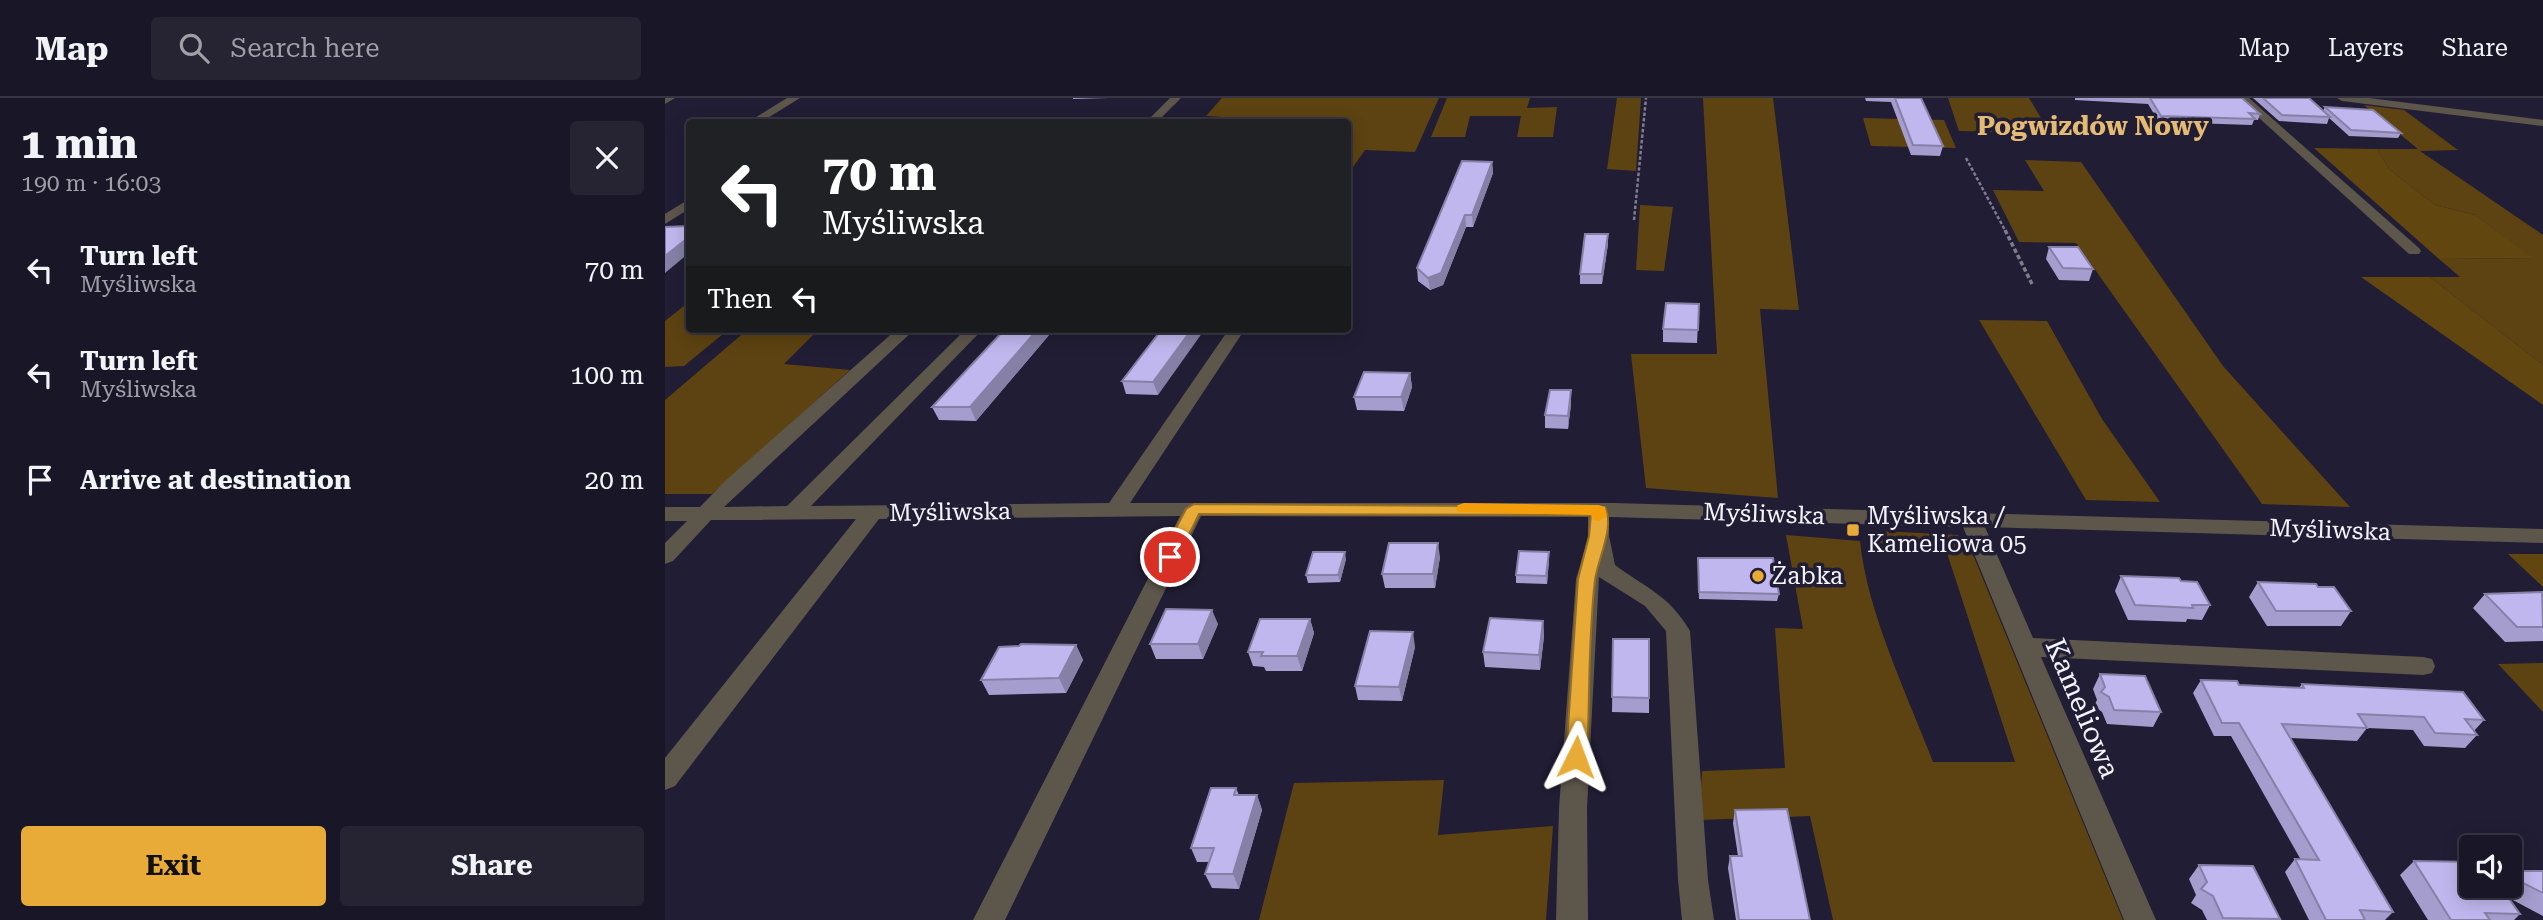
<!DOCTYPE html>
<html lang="en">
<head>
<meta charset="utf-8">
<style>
  :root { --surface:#191627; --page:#262333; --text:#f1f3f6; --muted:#9f9fa7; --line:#373544; --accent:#e8ab37 }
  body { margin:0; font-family:"Roboto Serif",serif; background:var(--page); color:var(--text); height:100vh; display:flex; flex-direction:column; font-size:26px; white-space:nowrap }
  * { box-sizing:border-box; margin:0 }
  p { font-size:23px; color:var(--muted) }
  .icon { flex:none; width:38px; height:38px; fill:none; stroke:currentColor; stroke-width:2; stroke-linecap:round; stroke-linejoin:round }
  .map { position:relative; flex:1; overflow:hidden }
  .side { display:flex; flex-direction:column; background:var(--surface); width:665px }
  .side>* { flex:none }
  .guide { position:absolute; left:21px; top:21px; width:665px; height:214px; border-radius:7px; box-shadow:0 4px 18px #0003,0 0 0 2px var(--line); background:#202124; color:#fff; overflow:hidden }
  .controls { position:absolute; left:1794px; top:737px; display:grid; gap:14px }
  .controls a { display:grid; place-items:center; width:63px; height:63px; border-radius:7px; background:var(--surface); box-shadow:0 4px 18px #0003,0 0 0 2px var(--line); font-size:35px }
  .pin { position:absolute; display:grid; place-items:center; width:60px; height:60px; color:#fff; margin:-30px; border:4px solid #fff; border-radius:50%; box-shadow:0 2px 7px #0007 }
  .me { position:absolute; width:77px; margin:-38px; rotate:3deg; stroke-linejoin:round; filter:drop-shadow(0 0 5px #0008) }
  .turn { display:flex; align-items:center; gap:24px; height:147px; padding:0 21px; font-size:32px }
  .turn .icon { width:91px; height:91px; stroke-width:2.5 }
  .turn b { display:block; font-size:49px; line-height:60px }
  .then { display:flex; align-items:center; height:66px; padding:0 21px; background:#0003; gap:14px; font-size:26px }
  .round { display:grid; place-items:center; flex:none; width:74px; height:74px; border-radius:7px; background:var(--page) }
  .summary { display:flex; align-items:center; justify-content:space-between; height:119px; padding:0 21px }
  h1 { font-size:42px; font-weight:700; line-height:52px }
  .action { display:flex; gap:14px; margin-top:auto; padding:14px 21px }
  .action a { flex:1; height:80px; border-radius:7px; background:var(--accent); color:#111; font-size:28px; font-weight:700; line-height:80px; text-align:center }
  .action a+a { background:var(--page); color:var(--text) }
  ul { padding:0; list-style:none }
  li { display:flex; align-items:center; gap:21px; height:105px; padding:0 21px }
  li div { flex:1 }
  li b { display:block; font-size:26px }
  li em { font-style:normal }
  header { display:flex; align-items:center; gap:42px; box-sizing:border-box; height:98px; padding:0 35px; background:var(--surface); border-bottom:2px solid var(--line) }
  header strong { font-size:33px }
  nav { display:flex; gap:38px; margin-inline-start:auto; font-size:24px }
  .search { width:490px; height:63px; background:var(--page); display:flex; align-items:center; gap:18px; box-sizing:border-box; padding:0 24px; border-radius:7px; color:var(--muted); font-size:26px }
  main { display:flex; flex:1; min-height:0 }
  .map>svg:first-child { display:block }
  .green { fill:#5d4311 }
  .forest { fill:#624610 }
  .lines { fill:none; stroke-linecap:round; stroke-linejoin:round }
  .path-far1 { stroke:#7f7c8d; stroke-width:2.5; stroke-dasharray:3.5 2; stroke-linecap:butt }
  .path { stroke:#7f7c8d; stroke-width:3.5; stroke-dasharray:4.5 2.5; stroke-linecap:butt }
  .minor { fill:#5d564b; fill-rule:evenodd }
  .wall { fill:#a59dcd }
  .shaded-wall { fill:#8680a7 }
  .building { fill:#c0b7ee; stroke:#8680a7; stroke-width:2 }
  .route { fill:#e8ab37; stroke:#976f24; stroke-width:2 }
  .slow { fill:#f59e0b }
  .poi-dot { fill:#e8ab37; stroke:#211d34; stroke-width:2.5 }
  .labels { text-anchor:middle; stroke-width:7; stroke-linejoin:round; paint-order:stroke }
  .street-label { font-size:24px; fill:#f5f4fd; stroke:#211d34 }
  .poi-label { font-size:24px; fill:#f5f4fd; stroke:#211d34; text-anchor:start }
  .far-district-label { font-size:26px; font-weight:bold; fill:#e4ba74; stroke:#211d34 }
  .near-street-label { font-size:28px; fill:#f5f4fd; stroke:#211d34 }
</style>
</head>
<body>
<header>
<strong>Map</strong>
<div class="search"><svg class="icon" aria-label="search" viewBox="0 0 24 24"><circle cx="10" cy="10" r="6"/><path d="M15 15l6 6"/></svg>Search here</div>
<nav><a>Map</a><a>Layers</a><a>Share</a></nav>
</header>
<main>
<section class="side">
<div class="summary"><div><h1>1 min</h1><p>190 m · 16:03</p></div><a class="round"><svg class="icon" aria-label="close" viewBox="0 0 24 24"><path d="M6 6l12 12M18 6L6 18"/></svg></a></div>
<ul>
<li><svg class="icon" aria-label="left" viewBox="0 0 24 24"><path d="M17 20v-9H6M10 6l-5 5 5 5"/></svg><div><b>Turn left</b><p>Myśliwska</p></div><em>70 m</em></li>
<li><svg class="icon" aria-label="left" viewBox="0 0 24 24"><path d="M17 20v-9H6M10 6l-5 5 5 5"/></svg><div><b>Turn left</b><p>Myśliwska</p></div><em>100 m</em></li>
<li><svg class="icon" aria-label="arrive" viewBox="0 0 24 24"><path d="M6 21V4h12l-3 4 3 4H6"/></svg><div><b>Arrive at destination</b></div><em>20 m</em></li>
</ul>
<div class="action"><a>Exit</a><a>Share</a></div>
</section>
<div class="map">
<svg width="1878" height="822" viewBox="0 0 1878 822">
  <rect width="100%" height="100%" fill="#211d34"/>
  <g class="green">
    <path d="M557,0H774L750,54L700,52L683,76L682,24H551L557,19L541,18Z"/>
    <path d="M782,0H865L862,10L892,9L888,39H852L856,18H805L800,39H766Z"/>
    <path d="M952,0H976L971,73L942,71Z"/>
    <path d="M1038,0H1108L1134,212L1095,211L1113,400L981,390L966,256H1052Z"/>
    <path d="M1283,0H1364L1385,35L1294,33Z"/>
    <path d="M1699,7L1739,12L1793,52L1755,53L1878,137V267L1765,179H1795L1774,161L1867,160L1810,117L1770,107L1724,71L1712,51H1753Z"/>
    <path d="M1198,20L1279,22L1291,50L1206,48Z"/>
    <path d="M1360,62L1416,64L1558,268L1685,409L1597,406L1411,145L1354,144L1328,92L1379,93Z"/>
    <path d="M975,107L1008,109L999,173L971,172Z"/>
    <path d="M24,204V231H64L19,268L0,269V223Z"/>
    <path d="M1314,222L1382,223L1437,321L1495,404L1421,402Z"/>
    <path d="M154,231L119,266L185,272L47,396H0V302L82,232Z"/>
    <path d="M1216,433L1293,437L1309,459L1458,822H1168L1145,718L1034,722L1037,673L1120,670L1110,530L1138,531L1121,437L1195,443C1202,514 1242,596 1268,664H1350L1282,455L1215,445Z"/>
    <path d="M1878,565V614L1833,566Z"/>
    <path d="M779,682L773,737L888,728L881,822H594L629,685Z"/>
  </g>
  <g class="forest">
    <path d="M1649,50L1712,51L1724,71L1770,107L1810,117L1868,160L1774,161Z"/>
    <path d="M1696,179H1765L1878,267V307Z"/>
    <path d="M1843,456H1878V489Z"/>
  </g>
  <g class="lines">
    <g class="path-far1">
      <path d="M1301,60L1341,134"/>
      <path d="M969,122L981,0"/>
    </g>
    <path class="path" d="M1340,132L1367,186"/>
    <g class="minor">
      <path d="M0,0H10L0,6Z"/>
      <path d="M122,0H135L96,24H83Z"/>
      <path d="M505,0H516L492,24H481Z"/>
      <path d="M1572,0H1584L1754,150L1756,153L1754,156H1744Z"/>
      <path d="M1672,0H1704L1878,22V28L1677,3Z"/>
      <path d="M24,101V111L0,126V116Z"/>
      <path d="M232,231H250L59,409L122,408L301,231H318L146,408L444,405L564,231H580L465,405H949L1878,431V445L1320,429L1368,540L1758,559L1767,561L1770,568L1767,575L1758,577L1376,559L1491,822H1459L1298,429L944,419V438L950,467C981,490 1004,497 1025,533L1043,782L1049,822H1017L1013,782L1001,533L980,508L934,479L922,710L923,822H891L894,710L911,481L923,440V419L536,418L340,822H308L515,418L214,421L10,688L0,692V660L191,421L46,422L8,463L0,466V445L22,423H0V409H35L60,383Z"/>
    </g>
  </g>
  <g class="wall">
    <path d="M408,0H444L408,1Z"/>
    <path d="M1200,0H1256L1278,48L1275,58L1246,57L1226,4L1201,3Z"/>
    <path d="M1410,0H1577L1595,16L1593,22H1589L1587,27L1494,24L1483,6L1410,2Z"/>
    <path d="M1588,0H1644L1658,13L1660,9L1736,35L1733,40L1684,38L1664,20L1662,26L1614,23Z"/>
    <path d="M827,64L828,75L808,129H801L778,187L765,192L753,183L752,170Z"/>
    <path d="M943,146L937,186H915V176Z"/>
    <path d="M1384,149L1428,171L1424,183L1394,182L1381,161Z"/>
    <path d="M1034,206L1032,245L998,244V231Z"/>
    <path d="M497,231L493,297L461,296L457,283Z"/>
    <path d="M384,237L311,323L274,322L267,309Z"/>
    <path d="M745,275L747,289L739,313L692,312L689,299Z"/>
    <path d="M906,292V306L903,331L880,330V317Z"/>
    <path d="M884,454V462L882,486L851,485V477Z"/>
    <path d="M775,459L770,490H720L717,476Z"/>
    <path d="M1033,460L1114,496L1112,503L1034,501Z"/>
    <path d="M681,461L675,484L643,485L641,477Z"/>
    <path d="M1456,478L1516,483L1545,507L1537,522L1522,521L1521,524L1463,522L1450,493Z"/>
    <path d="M1593,484L1686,513L1676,528H1602L1584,499Z"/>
    <path d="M1878,495V543L1840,544L1808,510L1820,496Z"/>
    <path d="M645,521L649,535L637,573H601L599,569L588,568L583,554Z"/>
    <path d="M878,523L879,538L875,572L820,569L818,554Z"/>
    <path d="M553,526L538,561H491L485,546Z"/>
    <path d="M948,541L984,600V615L947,614Z"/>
    <path d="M411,547L418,562L401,595L324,597L316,582Z"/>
    <path d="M750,549L737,603L693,602L690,588Z"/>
    <path d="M1435,576L1496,614L1488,629L1442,626L1437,614L1429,608L1432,602L1428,591Z"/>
    <path d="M1536,582L1574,587L1634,590L1637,586L1819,622L1809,633L1812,637L1800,650L1759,648L1748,632L1702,630L1692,643L1625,640L1728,814L1720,822H1644L1620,774L1630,761L1636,762L1566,638H1549L1528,595Z"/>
    <path d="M571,690L574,697H592L597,712L574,791L547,790L540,776L544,764H532L526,750Z"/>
    <path d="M1070,712L1145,822H1071L1063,770L1065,758H1073L1068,725Z"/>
    <path d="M1749,763L1806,788H1844V773H1878V818L1844,800L1855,816L1849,822H1763L1735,777Z"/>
    <path d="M1534,767L1615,821L1614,822H1542L1537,812L1526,805L1531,797L1524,781Z"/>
  </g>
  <g class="shaded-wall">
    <path d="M827,64L828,75L808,129L807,117Z"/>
    <path d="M800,117L801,129L778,187L765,192L763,180Z"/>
    <path d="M943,136V146L937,186V176Z"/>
    <path d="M24,139V155L0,175V158Z"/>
    <path d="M373,231H382L384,237L311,323L305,309Z"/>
    <path d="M527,231H540L493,297L488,284Z"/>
    <path d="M745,275L747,289L739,313L736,299Z"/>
    <path d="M906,292V306L903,331V318Z"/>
    <path d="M773,445L775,459L770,490L768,476Z"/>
    <path d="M680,454L681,461L675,484L673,477Z"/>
    <path d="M884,454V462L882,486L881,478Z"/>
    <path d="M547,512L553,526L538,561L533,546Z"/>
    <path d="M645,521L649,535L637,573L632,558Z"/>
    <path d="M878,523L879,538L875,572L874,557Z"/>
    <path d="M748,534L750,549L737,603L734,589Z"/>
    <path d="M411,547L418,562L401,595L394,580Z"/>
    <path d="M592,697L597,712L574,791L568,776Z"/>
  </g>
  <g class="building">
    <path d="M1230,0H1256L1278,48L1248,47Z"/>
    <path d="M1485,0H1577L1595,16L1584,15L1590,21L1496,18Z"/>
    <path d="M1598,0H1644L1665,19L1617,17Z"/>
    <path d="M1660,9L1708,12L1736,35L1686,32Z"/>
    <path d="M797,63L827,64L807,117H800L776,175L763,180L752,170Z"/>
    <path d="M24,128V139L0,158V129Z"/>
    <path d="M920,136H943L937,176H915Z"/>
    <path d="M1384,149H1413L1428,171L1398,170Z"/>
    <path d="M1001,205L1034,206L1033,232L998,231Z"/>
    <path d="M340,231H373L305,309H267Z"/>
    <path d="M497,231H527L488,284L457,283Z"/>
    <path d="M699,274L745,275L736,299H689Z"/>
    <path d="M885,292H906L903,318L880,317Z"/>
    <path d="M724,445H773L768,476H717Z"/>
    <path d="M854,453L884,454L881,478L851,477Z"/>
    <path d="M648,454H680L673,477H641Z"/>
    <path d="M1033,460H1108L1114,496L1034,494Z"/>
    <path d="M1456,478L1514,480L1516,483L1532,484L1545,507H1527L1528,510L1470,507Z"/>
    <path d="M1593,484L1651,486L1653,489H1669L1686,513H1611Z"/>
    <path d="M1877,494L1878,529H1852L1820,496Z"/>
    <path d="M501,511L547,512L533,546H485Z"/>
    <path d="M825,520L878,523L874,557L818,554Z"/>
    <path d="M595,521H645L632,558H596L598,554H583Z"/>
    <path d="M705,533L748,534L734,589L690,588Z"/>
    <path d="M948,541H984V600L947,599Z"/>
    <path d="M356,546L411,547L394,580L316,582L334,549L354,548Z"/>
    <path d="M1435,576L1480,578L1496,614L1449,612L1444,599L1436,594L1440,589Z"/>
    <path d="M1536,582L1572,583L1574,587L1639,590L1637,586L1798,594L1819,622L1800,621L1812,637L1770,635L1759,619L1693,616L1702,630L1617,626L1728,814L1695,812L1700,822H1661L1630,761L1654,762L1574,625H1557Z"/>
    <path d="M546,690H571L569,697H592L568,776H540L549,750H526Z"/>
    <path d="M1122,711L1145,822H1074L1065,758H1077L1070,712Z"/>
    <path d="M1749,763L1806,764V788H1835L1855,816L1820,815L1825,822H1786Z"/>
    <path d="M1534,767L1588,768L1615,821L1558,820L1548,798L1536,791L1542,784Z"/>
    <path d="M1844,773H1878V795L1844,778Z"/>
  </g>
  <path class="route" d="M529,406L940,409C950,429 933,460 930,482C923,540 925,600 922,659L919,665L911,667L904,665L901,659L913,481L924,438L926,417L534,416L511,463H499L496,459L521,411Z"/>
  <path class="slow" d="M799,405L934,407L940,409L942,418L934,423L928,422L926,417L793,414L791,411L793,407Z"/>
  <g class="poi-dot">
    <rect x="1181" y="425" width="14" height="14" rx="3.5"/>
    <circle cx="1093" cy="478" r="7"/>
  </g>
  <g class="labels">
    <g class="street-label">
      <text transform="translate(285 414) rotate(-1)" y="8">Myśliwska</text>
      <text transform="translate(1099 416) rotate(2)" y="8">Myśliwska</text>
      <text transform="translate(1665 432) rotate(2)" y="8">Myśliwska</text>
    </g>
    <g class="poi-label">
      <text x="1202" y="426">Myśliwska /<tspan x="1202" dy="28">Kameliowa 05</tspan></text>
      <text x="1107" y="486">Żabka</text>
    </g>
    <g class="far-district-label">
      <text x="1428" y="37">Pogwizdów Nowy</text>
    </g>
    <g class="near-street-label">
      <text transform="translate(1418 610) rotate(67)" y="10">Kameliowa</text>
    </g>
  </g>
</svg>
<div class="controls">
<a><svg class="icon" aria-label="sound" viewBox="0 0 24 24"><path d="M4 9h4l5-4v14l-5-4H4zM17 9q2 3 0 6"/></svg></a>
</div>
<div class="pin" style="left:505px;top:459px;background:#d93025"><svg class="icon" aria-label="arrive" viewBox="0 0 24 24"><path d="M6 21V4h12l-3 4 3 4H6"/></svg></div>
<svg class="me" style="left:911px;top:659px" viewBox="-20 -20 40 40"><path d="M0-17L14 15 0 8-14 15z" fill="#e8ab37" stroke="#fff" stroke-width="4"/></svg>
<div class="guide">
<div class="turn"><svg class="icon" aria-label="left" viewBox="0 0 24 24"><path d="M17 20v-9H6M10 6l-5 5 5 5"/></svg><div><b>70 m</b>Myśliwska</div></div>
<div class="then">Then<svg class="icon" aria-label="left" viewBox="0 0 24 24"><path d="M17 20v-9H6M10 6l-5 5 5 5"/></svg></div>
</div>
</div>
</main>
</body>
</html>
